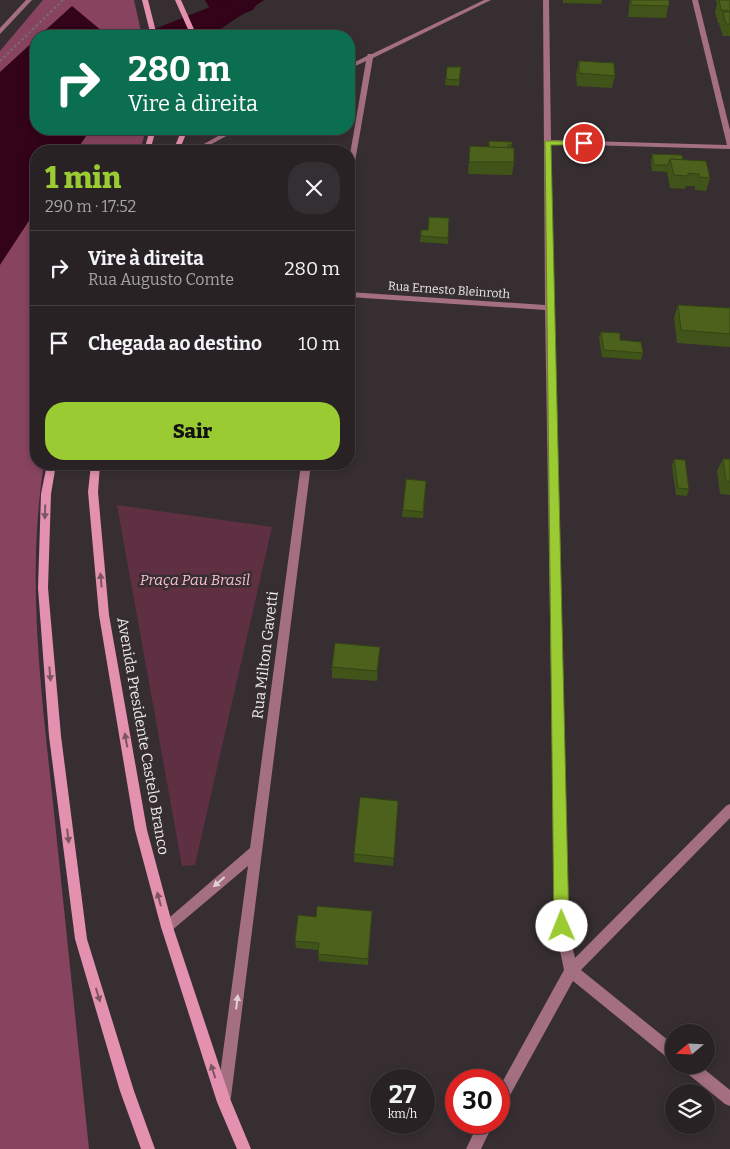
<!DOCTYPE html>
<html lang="pt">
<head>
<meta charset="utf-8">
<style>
  :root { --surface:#282225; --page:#342f32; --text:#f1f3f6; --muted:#a5a4a7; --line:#443f42; --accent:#9bcb32 }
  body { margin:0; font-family:Bitter,serif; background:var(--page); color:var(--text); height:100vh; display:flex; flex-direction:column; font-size:19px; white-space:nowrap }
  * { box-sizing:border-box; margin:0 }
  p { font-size:16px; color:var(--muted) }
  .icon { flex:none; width:28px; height:28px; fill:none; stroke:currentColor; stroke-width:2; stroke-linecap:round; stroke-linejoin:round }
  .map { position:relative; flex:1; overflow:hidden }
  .side { position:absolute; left:30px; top:145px; width:325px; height:325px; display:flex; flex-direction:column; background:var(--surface); border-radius:20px; box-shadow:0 2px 8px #0003,0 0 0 1px var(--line) }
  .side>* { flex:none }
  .top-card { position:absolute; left:30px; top:30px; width:325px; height:105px; border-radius:20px; box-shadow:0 2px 8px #0003,0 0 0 1px var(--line); background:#0b6e4f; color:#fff; overflow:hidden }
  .needle { width:32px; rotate:251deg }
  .fabs { position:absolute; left:665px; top:1024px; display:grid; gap:10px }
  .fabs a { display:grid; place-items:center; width:50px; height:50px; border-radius:50%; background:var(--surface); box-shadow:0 2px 8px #0003,0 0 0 1px var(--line); font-size:25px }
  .speed { position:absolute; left:370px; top:1069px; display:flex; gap:10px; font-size:25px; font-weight:700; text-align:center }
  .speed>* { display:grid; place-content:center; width:65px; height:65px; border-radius:50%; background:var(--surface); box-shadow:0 2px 8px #0003,0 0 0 1px var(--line); line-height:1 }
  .speed small { font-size:12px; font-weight:400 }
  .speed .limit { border:8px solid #d22; background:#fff; color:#111 }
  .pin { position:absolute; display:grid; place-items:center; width:42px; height:42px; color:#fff; margin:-21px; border:2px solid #fff; border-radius:50%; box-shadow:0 1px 5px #0007 }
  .me { position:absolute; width:55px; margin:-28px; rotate:359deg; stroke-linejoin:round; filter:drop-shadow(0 0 4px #0008) }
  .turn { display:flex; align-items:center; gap:18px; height:105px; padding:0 15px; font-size:22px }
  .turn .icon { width:65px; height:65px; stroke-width:2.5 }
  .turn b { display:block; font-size:35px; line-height:42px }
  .round { display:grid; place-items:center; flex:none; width:52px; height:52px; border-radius:20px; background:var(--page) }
  .head { display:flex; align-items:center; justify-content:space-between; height:85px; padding:0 15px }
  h1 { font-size:30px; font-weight:800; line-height:38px; color:var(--accent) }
  .button { display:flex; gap:10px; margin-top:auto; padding:10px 15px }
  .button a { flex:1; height:58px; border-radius:20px; background:var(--accent); color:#111; font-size:20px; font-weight:800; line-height:58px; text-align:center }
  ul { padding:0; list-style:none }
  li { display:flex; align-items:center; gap:15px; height:75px; padding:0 15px; border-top:1px solid var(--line) }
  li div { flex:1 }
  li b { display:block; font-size:19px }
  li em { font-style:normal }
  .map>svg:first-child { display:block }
  .green { fill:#5f3042 }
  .forest { fill:#88445f }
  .water { fill:#320319 }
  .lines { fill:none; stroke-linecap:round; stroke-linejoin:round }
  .river { fill:#320319; fill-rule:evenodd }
  .path { stroke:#756e71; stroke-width:2; stroke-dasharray:2.5 2.5; stroke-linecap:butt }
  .street { fill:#a36f81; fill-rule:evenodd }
  .secondary { fill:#e490af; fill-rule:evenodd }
  .wall { fill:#405318 }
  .shaded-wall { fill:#344414 }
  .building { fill:#4b611c; stroke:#344414 }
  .oneway { fill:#7c5563 }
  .oneway2 { fill:#dfd1d5 }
  .route { fill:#9bcb32; stroke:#658420 }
  .labels { text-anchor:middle; stroke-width:5; stroke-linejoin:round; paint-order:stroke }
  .far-street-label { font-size:12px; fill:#eee9ea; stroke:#362e31 }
  .park-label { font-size:15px; font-style:italic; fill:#fabbd1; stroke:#362e31 }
  .street-label { font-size:15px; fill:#eee9ea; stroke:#362e31 }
</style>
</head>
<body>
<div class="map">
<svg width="730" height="1149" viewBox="0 0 730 1149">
  <rect width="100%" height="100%" fill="#362e31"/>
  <path class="green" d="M117,505L272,527L195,865L182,866Z"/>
  <path class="forest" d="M43,0H134L142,36H36V129H146L140,151H36V464H44C26,576 41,690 53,803C65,918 77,1034 89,1149H0V51Z"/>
  <g class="water">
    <path d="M205,0H264L210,36H167L211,11Z"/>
    <path d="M72,6L108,36H39Z"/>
    <path d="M36,39V129H91L76,151H36V210L0,265V72Z"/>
  </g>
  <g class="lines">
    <path class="river" d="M228,0H259L253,10L187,36H147L152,30Z"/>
    <path class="path" d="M0,61L63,0"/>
    <g class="street">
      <path d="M26,0H32L0,34V28Z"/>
      <path d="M484,0H491L373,58L352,179L349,181V160L366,61L349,69V65L367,56L368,54H372Z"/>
      <path d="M543,0H549L551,140L727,145L692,0H698L730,130V149L551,144L553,308L567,926L575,958L726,806L730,804V818L581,970L674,1045V1061L669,1059L573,981L504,1106L499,1108V1088L564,970L555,926L545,310L349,297V292L545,305Z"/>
      <path d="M231,129H239L199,151H191Z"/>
      <path d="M301,464H311L231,1097L229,1102L224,1104L219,1102L217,1097L248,866L171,931L167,933L163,931L161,927L163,923L250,848Z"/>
      <path d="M681,1065H699L730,1090V1106L725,1104L683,1070Z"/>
      <path d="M479,1122H494L481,1149H466Z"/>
    </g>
    <g class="secondary">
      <path d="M142,0H148L157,36H151Z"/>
      <path d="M175,0H181L197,36H191Z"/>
      <path d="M150,129H156L150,151H144Z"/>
      <path d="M182,129H188L179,151H173Z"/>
      <path d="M47,464H56L51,494L48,588L61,736L87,939L134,1091L155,1149H141L120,1091L75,939L49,736L38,588L41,494Z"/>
      <path d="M91,464H100L98,492L109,615L147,830L173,927L231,1101L251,1149H237L217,1102L161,927L135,830L99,615L88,492Z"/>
    </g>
  </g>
  <g class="wall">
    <path d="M563,0H602L601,4L563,3Z"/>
    <path d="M630,0H669L666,18L628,17Z"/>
    <path d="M716,0H730V36H723L719,24L720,23H718L715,12L717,4Z"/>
    <path d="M579,61L615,76L612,88L577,86L576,74Z"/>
    <path d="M447,67H461L459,86L445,85Z"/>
    <path d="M489,141L512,145L511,148L514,162L512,175L468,174L470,146L489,147Z"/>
    <path d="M652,154L683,160L710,178L706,191L695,190V186H686L685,189L670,188L667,172L652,171L651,160Z"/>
    <path d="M449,218L448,244L420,242L421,230H428Z"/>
    <path d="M678,305L730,308V347L677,343L674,318Z"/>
    <path d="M601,332L643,353L641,360L602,357L599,338Z"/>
    <path d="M674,459L689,489L687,496L676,495L672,466Z"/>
    <path d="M723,459H730V495L720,494L717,471Z"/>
    <path d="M406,479L426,481L423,518L402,517Z"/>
    <path d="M380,647L377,681L332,678V667Z"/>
    <path d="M398,801L393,866L354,862V854Z"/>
    <path d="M372,911L368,965L319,961L318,954V950L296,948L295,941L316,917Z"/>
  </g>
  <g class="shaded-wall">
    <path d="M380,647L379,658L377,681V671Z"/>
    <path d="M372,911V919L368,965V959Z"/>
  </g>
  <g class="building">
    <path d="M631,0H669V6L631,5Z"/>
    <path d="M719,0H730V11L721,10Z"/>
    <path d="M723,12H730V24H726Z"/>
    <path d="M579,61L614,63L615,76L579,73Z"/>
    <path d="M447,67H461L459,80L446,79Z"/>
    <path d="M489,141L512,142V145H508V148L489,147Z"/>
    <path d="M470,146L514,148V162H469Z"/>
    <path d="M652,154L682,155L683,160L670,159L668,165H654Z"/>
    <path d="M670,159L706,161L710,178L699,177V174L688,173V176L674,175Z"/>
    <path d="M429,217L449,218L448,238L421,236V230H428Z"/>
    <path d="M678,305L730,308V334L681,330Z"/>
    <path d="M601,332L620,333V340L641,342L643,353L604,350Z"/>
    <path d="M674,459L685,460L689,489L678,488Z"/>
    <path d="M723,459H730V482H726Z"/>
    <path d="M406,479L426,481L423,512L403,510Z"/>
    <path d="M335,643L380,647L377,671L332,667Z"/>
    <path d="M360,797L398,801L394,858L354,854Z"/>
    <path d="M317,906L372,911L368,959L318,954L319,943L295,941L298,915L316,917Z"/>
  </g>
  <defs><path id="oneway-solid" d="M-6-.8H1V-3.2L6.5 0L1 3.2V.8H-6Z" transform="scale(1.25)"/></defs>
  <g class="oneway">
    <use href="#oneway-solid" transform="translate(45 512) rotate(92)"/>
    <use href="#oneway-solid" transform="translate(101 580) rotate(-95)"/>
    <use href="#oneway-solid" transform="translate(50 674) rotate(85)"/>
    <use href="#oneway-solid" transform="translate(126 740) rotate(-100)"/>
    <use href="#oneway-solid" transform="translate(68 836) rotate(83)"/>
    <use href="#oneway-solid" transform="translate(159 899) rotate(-105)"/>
    <use href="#oneway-solid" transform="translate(98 995) rotate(73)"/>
    <use href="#oneway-solid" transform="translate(213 1071) rotate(-108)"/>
  </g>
  <g class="oneway2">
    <use href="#oneway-solid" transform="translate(219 882) rotate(139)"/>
    <use href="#oneway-solid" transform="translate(237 1002) rotate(-83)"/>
  </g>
  <path class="route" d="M545,141H584L588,143L584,145H551L569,926L567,931L562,933L556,931L554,926Z"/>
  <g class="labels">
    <g class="far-street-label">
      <text transform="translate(449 290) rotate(4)" y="4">Rua Ernesto Bleinroth</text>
    </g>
    <g class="park-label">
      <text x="195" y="585">Praça Pau Brasil</text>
    </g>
    <g class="street-label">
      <text transform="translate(265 655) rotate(-83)" y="5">Rua Milton Gavetti</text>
      <text transform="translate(143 736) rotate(80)" y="5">Avenida Presidente Castelo Branco</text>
    </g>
  </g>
</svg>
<div class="fabs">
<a><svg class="needle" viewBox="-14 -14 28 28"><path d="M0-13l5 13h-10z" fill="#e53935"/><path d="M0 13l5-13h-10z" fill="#a5a4a7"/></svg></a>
<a><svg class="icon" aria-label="layers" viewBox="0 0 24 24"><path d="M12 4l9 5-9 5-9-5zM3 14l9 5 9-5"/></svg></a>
</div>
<div class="speed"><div>27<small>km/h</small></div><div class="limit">30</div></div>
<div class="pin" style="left:584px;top:143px;background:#d93025"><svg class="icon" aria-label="arrive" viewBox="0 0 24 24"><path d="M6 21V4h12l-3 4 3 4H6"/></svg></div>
<svg class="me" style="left:562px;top:926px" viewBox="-20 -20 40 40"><circle r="19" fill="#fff"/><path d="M0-13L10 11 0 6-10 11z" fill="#9bcb32"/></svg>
<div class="top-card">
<div class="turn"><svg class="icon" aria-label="right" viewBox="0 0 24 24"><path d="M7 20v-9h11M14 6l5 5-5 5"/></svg><div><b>280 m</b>Vire à direita</div></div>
</div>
<section class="side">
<div class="head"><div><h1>1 min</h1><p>290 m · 17:52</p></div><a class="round"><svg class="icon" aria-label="close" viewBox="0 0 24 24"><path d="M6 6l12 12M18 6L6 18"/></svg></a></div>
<ul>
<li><svg class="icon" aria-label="right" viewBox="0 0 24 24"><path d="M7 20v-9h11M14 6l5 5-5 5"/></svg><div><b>Vire à direita</b><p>Rua Augusto Comte</p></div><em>280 m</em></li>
<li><svg class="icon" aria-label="arrive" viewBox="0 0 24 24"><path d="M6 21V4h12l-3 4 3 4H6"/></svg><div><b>Chegada ao destino</b></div><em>10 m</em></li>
</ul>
<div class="button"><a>Sair</a></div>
</section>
</div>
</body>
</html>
